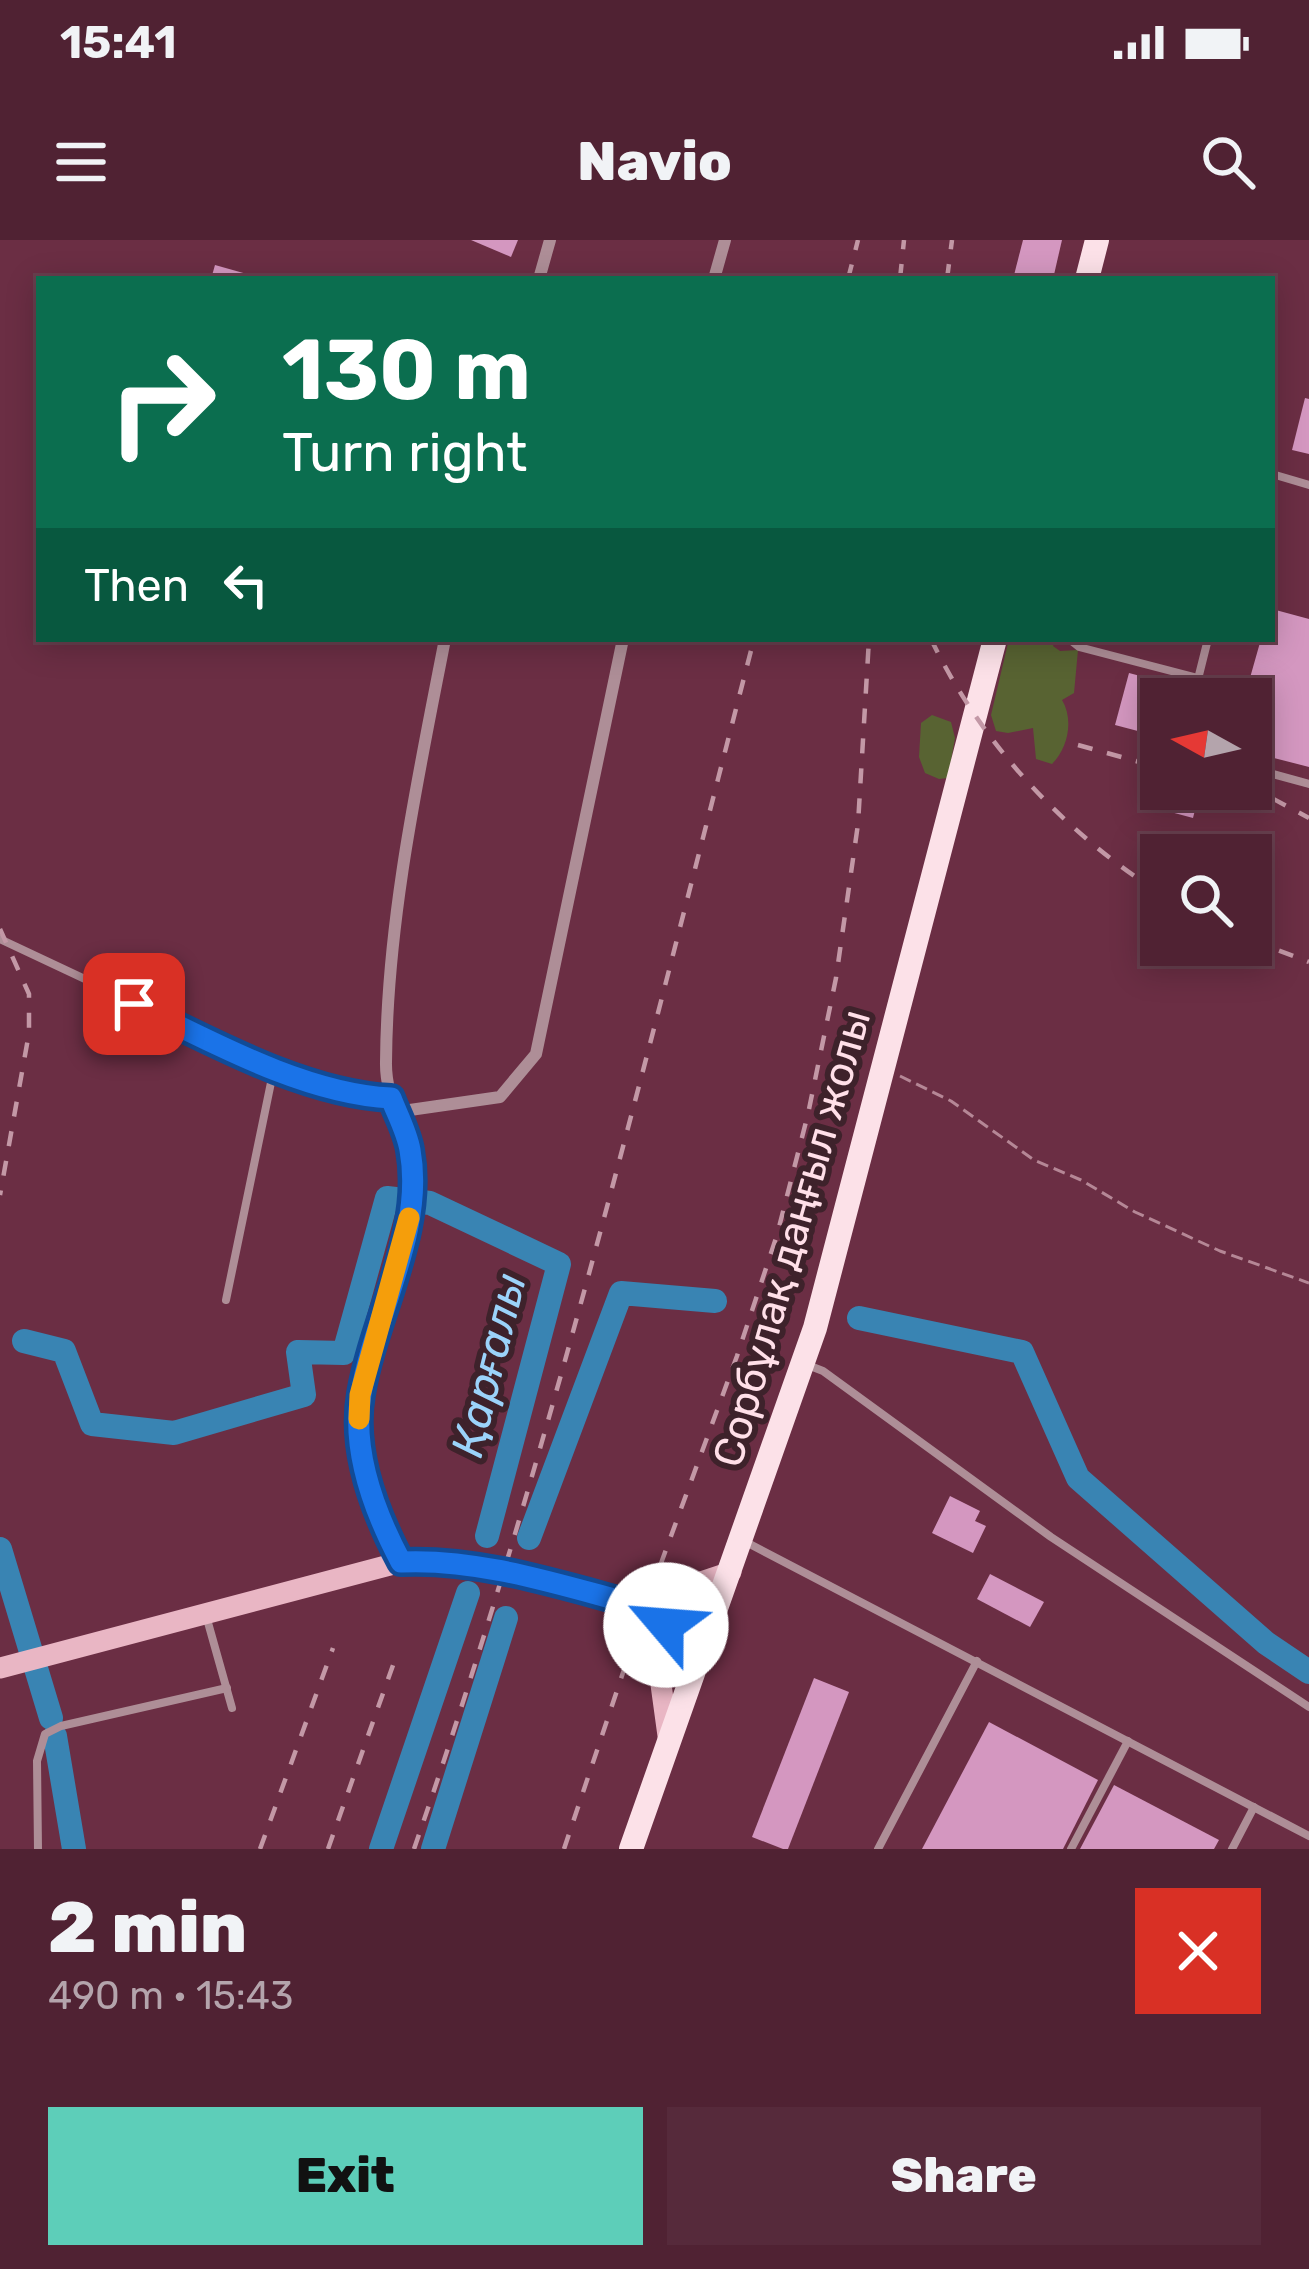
<!DOCTYPE html>
<html lang="en">
<head>
<meta charset="utf-8">
<style>
  :root { --surface:#502233; --page:#562a3b; --text:#f1f3f6; --muted:#b4a4ac; --line:#673f4e; --accent:#5dceb9 }
  body { margin:0; font-family:Rubik,sans-serif; background:var(--page); color:var(--text); height:100vh; display:flex; flex-direction:column; font-size:45px; white-space:nowrap }
  * { box-sizing:border-box; margin:0 }
  p { font-size:39px; color:var(--muted) }
  .icon { flex:none; width:66px; height:66px; fill:none; stroke:currentColor; stroke-width:2; stroke-linecap:round; stroke-linejoin:round }
  .map { position:relative; height:1609px; overflow:hidden }
  .details { display:flex; flex-direction:column; background:var(--surface); flex:1 }
  .details>* { flex:none }
  .banner { position:absolute; left:36px; top:36px; width:1239px; height:366px; border-radius:0px; box-shadow:0 6px 30px #0003,0 0 0 3px var(--line); background:#0b6e4f; color:#fff; overflow:hidden }
  .needle { width:78px; rotate:278deg }
  .fabs { position:absolute; left:1140px; top:438px; display:grid; gap:24px }
  .fabs a { display:grid; place-items:center; width:132px; height:132px; border-radius:0px; background:var(--surface); box-shadow:0 6px 30px #0003,0 0 0 3px var(--line); font-size:60px }
  .pin { position:absolute; display:grid; place-items:center; width:102px; height:102px; color:#fff; margin:-51px; border-radius:24px; box-shadow:0 6px 18px #0006 }
  .me { position:absolute; width:132px; margin:-66px; rotate:297deg; stroke-linejoin:round; filter:drop-shadow(0 0 9px #0008) }
  .turn { display:flex; align-items:center; gap:42px; height:252px; padding:0 48px; font-size:54px }
  .turn .icon { width:156px; height:156px; stroke-width:2.5 }
  .turn b { display:block; font-size:84px; line-height:102px }
  .then { display:flex; align-items:center; height:114px; padding:0 48px; background:#0003; gap:24px; font-size:45px }
  .round { display:grid; place-items:center; flex:none; width:126px; height:126px; border-radius:0px; background:var(--page) }
  .summary { display:flex; align-items:center; justify-content:space-between; height:204px; padding:0 48px }
  h1 { font-size:72px; font-weight:800; line-height:90px }
  .cta { display:flex; gap:24px; margin-top:auto; padding:24px 48px }
  .cta a { flex:1; height:138px; border-radius:0px; background:var(--accent); color:#111; font-size:48px; font-weight:800; line-height:138px; text-align:center }
  .cta a+a { background:var(--page); color:var(--text) }
  .status { display:flex; justify-content:space-between; align-items:center; height:84px; padding:0 60px; background:var(--surface); direction:ltr }
  .status svg { height:33px; fill:currentColor }
  header { display:flex; justify-content:space-between; align-items:center; height:156px; padding:0 48px; background:var(--surface); font-size:54px; font-weight:800 }
  .map>svg:first-child { display:block }
  .green { fill:#586332 }
  .lines { fill:none; stroke-linecap:round; stroke-linejoin:round }
  .river { stroke:#3984b3; stroke-width:24 }
  .building { fill:#d497c0 }
  .path { stroke:#b58796; stroke-width:3; stroke-dasharray:12 6; stroke-linecap:butt }
  .lane { stroke:#ae8e97; stroke-width:8 }
  .street { stroke:#ae8e97; stroke-width:12 }
  .secondary { stroke:#e9b6c4; stroke-width:21 }
  .primary { stroke:#fce1e8; stroke-width:24 }
  .rail { stroke:#c398a6; stroke-width:4.5; stroke-dasharray:15 15; stroke-linecap:butt }
  .route-casing { stroke:#114b97; stroke-width:30 }
  .route { stroke:#1a73e8; stroke-width:21 }
  .slow { stroke:#f59e0b; stroke-width:21 }
  .labels { text-anchor:middle; stroke-width:12; stroke-linejoin:round; paint-order:stroke }
  .street-label { font-size:42px; fill:#ffdfe8; stroke:#3e222b }
  .water-label { font-size:45px; font-style:italic; fill:#9bd3fa; stroke:#3e222b }
</style>
</head>
<body>
<div class="status"><b>15:41</b><svg viewBox="0 0 49 12"><path d="M0 12V9h3v3zM5 12V6h3v6zM10 12V3h3v9zM15 12V0h3v12zM26 1h20v11H26zM47 4h2v5h-2z"/></svg></div>
<header><svg class="icon" aria-label="menu" viewBox="0 0 24 24"><path d="M4 6h16M4 12h16M4 18h16"/></svg>Navio<svg class="icon" aria-label="search" viewBox="0 0 24 24"><circle cx="10" cy="10" r="6"/><path d="M15 15l6 6"/></svg></header>
<div class="map">
<svg width="1309" height="1609" viewBox="0 0 1309 1609">
  <rect width="100%" height="100%" fill="#6b2e44"/>
  <g class="green">
    <path d="M1009,399H1055L1053,406L1060,411L1078,410L1074,453L1062,460C1074,480 1068,508 1052,524L1036,519L1033,488L1008,493L996,491L991,475Z"/>
    <path d="M932,475L951,482L955,498L948,538L939,539L925,533L919,517L921,483Z"/>
  </g>
  <g class="lines">
    <g class="river">
      <path d="M859,1078L1022,1112L1078,1238L1266,1403L1309,1432"/>
      <path d="M24,1101L64,1111L92,1184L174,1193L304,1155L298,1112L344,1113L387,958L430,963L559,1024L487,1296"/>
      <path d="M529,1298L621,1053L715,1061"/>
      <path d="M0,1309L51,1478"/>
      <path d="M55,1496L74,1609"/>
      <path d="M381,1609L468,1353"/>
      <path d="M433,1609L506,1378"/>
    </g>
  </g>
  <g class="building">
    <path d="M471,0H518L511,17Z"/>
    <path d="M1023,0H1062L1053,39H1013Z"/>
    <path d="M215,25L254,36L253,39H211Z"/>
    <path d="M1305,158L1309,159V214L1292,210Z"/>
    <path d="M1272,369L1309,379V527L1251,512V459H1244L1261,399H1272Z"/>
    <path d="M1129,433L1167,443L1153,495L1115,485Z"/>
    <path d="M1172,549L1199,554L1193,578L1167,571Z"/>
    <path d="M950,1256L980,1271L975,1281L986,1286L973,1313L932,1293Z"/>
    <path d="M990,1334L1044,1362L1030,1387L977,1359Z"/>
    <path d="M814,1438L849,1452L788,1609H783L752,1597Z"/>
    <path d="M989,1482L1098,1540L1063,1609H922Z"/>
    <path d="M1114,1545L1219,1600L1214,1609H1080Z"/>
  </g>
  <g class="lines">
    <path class="path" d="M900,836L951,861L1034,920L1081,940L1135,972L1220,1011L1309,1043"/>
    <g class="lane">
      <path d="M1272,234L1309,245"/>
      <path d="M1069,399L1079,407L1198,438"/>
      <path d="M1193,459L1208,399"/>
      <path d="M1251,528L1309,544"/>
      <path d="M0,699L274,828L337,849L391,858"/>
      <path d="M226,1060L274,828"/>
      <path d="M805,1124L823,1131L1051,1297L1309,1467"/>
      <path d="M744,1301L1309,1596"/>
      <path d="M207,1379L232,1468"/>
      <path d="M38,1609L37,1521L45,1494L61,1486L227,1448"/>
      <path d="M878,1609L977,1421"/>
      <path d="M1071,1609L1128,1501"/>
      <path d="M1232,1609L1254,1567"/>
    </g>
    <g class="street">
      <path d="M539,39L550,0"/>
      <path d="M714,39L725,0"/>
      <path d="M396,872L500,857L536,814L623,399"/>
      <path d="M401,1322C375,1273 353,1214 360,1157C369,1085 407,1018 412,945C414,901 385,865 386,822C387,680 418,538 445,399"/>
    </g>
    <g class="secondary">
      <path d="M664,1374L660,1437L669,1503"/>
      <path d="M664,1374L701,1342L731,1332"/>
      <path d="M0,1428L401,1322C478,1318 591,1348 664,1374"/>
    </g>
    <g class="primary">
      <path d="M1087,39L1097,0"/>
      <path d="M631,1609L815,1088L995,399"/>
    </g>
    <g class="rail">
      <path d="M848,39L858,0"/>
      <path d="M900,39L904,0"/>
      <path d="M947,39L952,0"/>
      <path d="M931,399C982,505 1063,591 1161,654"/>
      <path d="M1078,505L1161,528"/>
      <path d="M1244,549L1268,556L1309,578"/>
      <path d="M0,689L29,754V793L0,955"/>
      <path d="M1251,700L1309,722"/>
      <path d="M260,1609L333,1408"/>
      <path d="M328,1609L398,1411"/>
      <path d="M414,1609C551,1213 649,805 754,399"/>
      <path d="M564,1609L645,1367L737,1116L777,995L808,874L836,738L858,584L869,399"/>
    </g>
  </g>
  <g class="lines">
    <defs>
      <path id="route" d="M134,764C210,801 305,854 391,858C397,874 407,892 410,910C425,992 374,1075 361,1154C351,1211 375,1273 401,1322C482,1318 566,1347 644,1367L664,1373L666,1385"/>
    </defs>
    <use href="#route" class="route-casing"/>
    <use href="#route" class="route"/>
    <path class="slow" d="M359,1179L360,1155L409,978"/>
  </g>
  <g class="labels">
    <g class="street-label">
      <text transform="translate(791 998) rotate(-74)" y="15">Сорбұлақ даңғыл жолы</text>
    </g>
    <g class="water-label">
      <text transform="translate(488 1125) rotate(-76)" y="16">Қарғалы</text>
    </g>
  </g>
</svg>
<div class="fabs">
<a><svg class="needle" viewBox="-14 -14 28 28"><path d="M0-13l5 13h-10z" fill="#e53935"/><path d="M0 13l5-13h-10z" fill="#b4a4ac"/></svg></a>
<a><svg class="icon" aria-label="search" viewBox="0 0 24 24"><circle cx="10" cy="10" r="6"/><path d="M15 15l6 6"/></svg></a>
</div>
<div class="pin" style="left:134px;top:764px;background:#d93025"><svg class="icon" aria-label="arrive" viewBox="0 0 24 24"><path d="M6 21V4h12l-3 4 3 4H6"/></svg></div>
<svg class="me" style="left:666px;top:1385px" viewBox="-20 -20 40 40"><circle r="19" fill="#fff"/><path d="M0-13L10 11 0 6-10 11z" fill="#1a73e8"/></svg>
<div class="banner">
<div class="turn"><svg class="icon" aria-label="right" viewBox="0 0 24 24"><path d="M7 20v-9h11M14 6l5 5-5 5"/></svg><div><b>130 m</b>Turn right</div></div>
<div class="then">Then<svg class="icon" aria-label="left" viewBox="0 0 24 24"><path d="M17 20v-9H6M10 6l-5 5 5 5"/></svg></div>
</div>
</div>
<section class="details">
<div class="summary"><div><h1>2 min</h1><p>490 m · 15:43</p></div><a class="round" style="background:#d93025;color:#fff"><svg class="icon" aria-label="close" viewBox="0 0 24 24"><path d="M6 6l12 12M18 6L6 18"/></svg></a></div>
<div class="cta"><a>Exit</a><a>Share</a></div>
</section>
</body>
</html>
